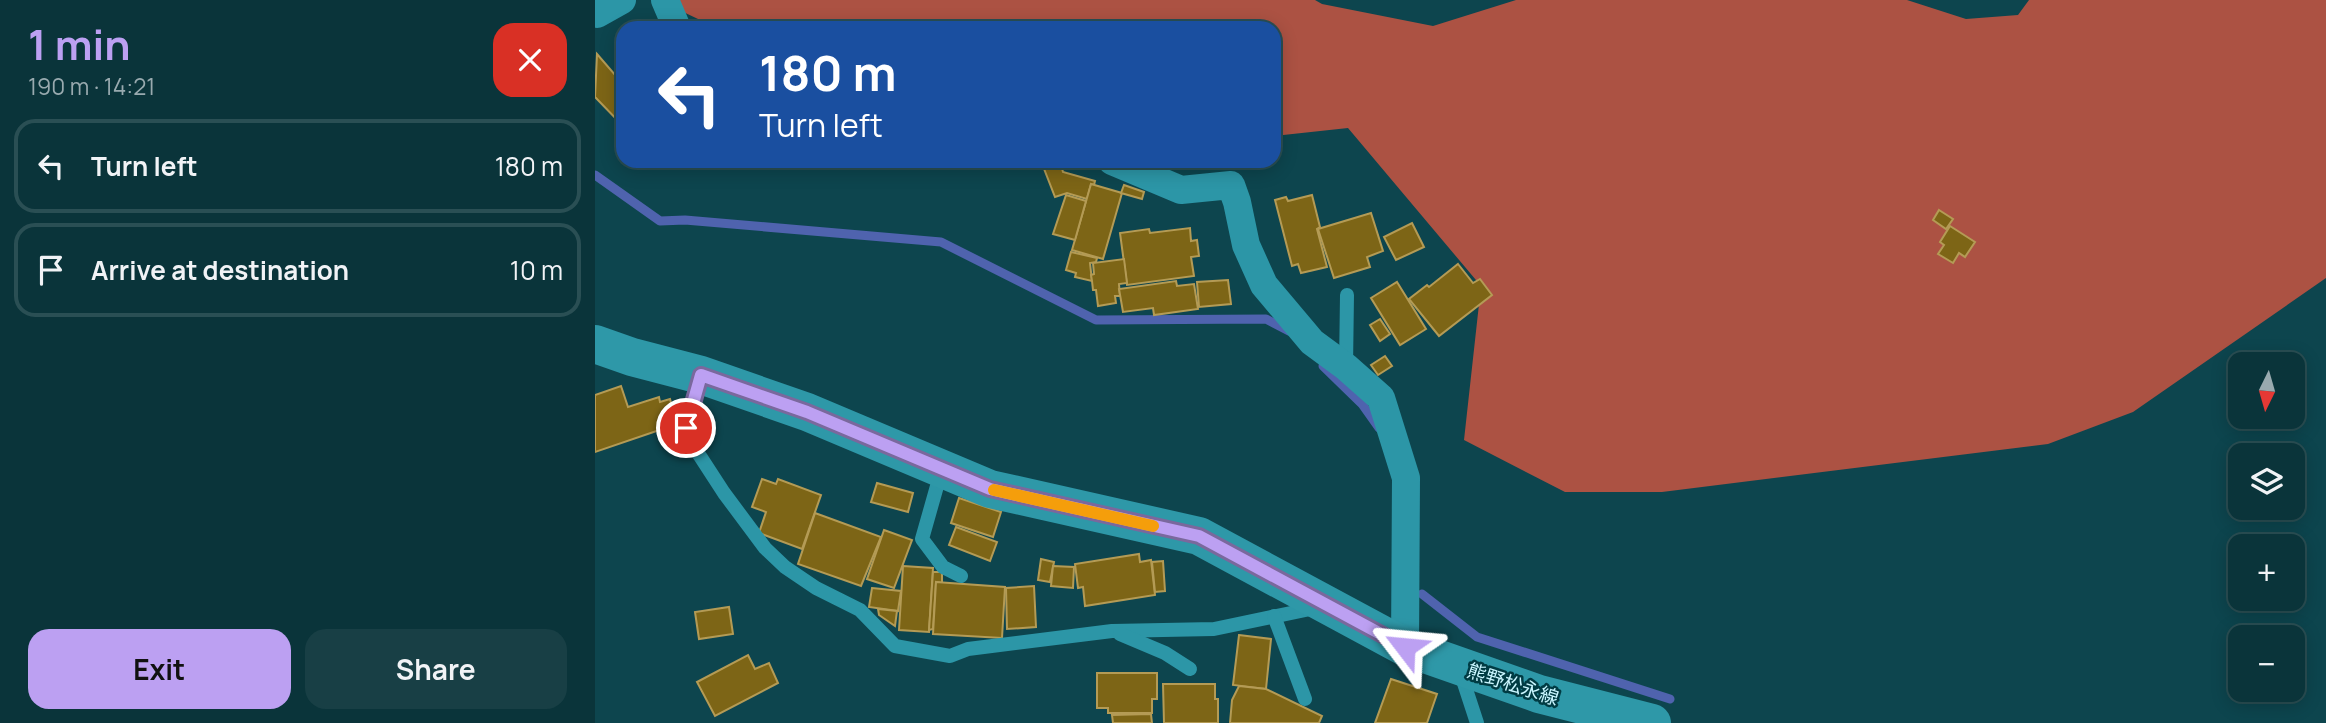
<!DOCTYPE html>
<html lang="en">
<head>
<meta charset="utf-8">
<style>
  :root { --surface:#0a343a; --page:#183f45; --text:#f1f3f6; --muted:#99aaaf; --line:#2a4f54; --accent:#bca0f2 }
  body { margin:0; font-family:Manrope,"Noto Sans JP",sans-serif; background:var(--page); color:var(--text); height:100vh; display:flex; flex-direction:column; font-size:26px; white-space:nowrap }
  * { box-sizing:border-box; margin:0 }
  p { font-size:23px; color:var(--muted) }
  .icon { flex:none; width:38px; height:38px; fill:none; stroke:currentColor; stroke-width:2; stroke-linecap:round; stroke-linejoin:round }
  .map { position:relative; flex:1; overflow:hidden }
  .side { display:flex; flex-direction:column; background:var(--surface); width:595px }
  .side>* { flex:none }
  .hud { position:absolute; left:21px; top:21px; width:665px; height:147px; border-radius:21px; box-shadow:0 4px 18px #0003,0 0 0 2px var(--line); background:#1a4fa0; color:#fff; overflow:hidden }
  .needle { width:46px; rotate:185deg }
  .tools { position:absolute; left:1633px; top:352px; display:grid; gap:14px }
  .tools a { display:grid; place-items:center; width:77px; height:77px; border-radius:14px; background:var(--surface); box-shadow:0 4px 18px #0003,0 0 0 2px var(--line); font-size:35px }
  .pin { position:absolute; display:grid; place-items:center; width:60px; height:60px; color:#fff; margin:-30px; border:4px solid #fff; border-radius:50%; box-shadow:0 2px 7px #0007 }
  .me { position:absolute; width:77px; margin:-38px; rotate:299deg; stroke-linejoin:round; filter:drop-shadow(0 0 5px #0008) }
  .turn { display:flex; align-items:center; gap:24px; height:147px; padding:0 28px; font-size:32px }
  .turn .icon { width:91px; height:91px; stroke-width:2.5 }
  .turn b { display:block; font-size:49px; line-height:60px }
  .round { display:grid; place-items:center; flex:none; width:74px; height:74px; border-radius:21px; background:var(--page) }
  .overview { display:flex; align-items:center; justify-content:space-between; height:119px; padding:0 28px }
  h1 { font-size:42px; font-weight:700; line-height:52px; color:var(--accent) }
  .action { display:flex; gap:14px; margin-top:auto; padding:14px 28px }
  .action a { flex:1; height:80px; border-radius:21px; background:var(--accent); color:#111; font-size:28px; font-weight:700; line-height:80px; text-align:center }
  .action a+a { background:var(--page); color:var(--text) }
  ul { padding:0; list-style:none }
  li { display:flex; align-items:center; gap:21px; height:94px; margin:0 14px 10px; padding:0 14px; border:4px solid var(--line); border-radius:21px }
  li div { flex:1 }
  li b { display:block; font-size:26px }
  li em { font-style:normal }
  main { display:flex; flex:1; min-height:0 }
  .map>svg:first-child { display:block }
  .forest { fill:#ac5243 }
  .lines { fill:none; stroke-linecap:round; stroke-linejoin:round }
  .stream { stroke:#4f63ae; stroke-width:9 }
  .building { fill:#7d6516; stroke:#b49b55; stroke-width:2 }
  .service { stroke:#2c96a7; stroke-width:14 }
  .minor { stroke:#2c96a7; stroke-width:28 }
  .secondary { stroke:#2e98a8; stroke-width:38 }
  .route-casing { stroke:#7a689d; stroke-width:18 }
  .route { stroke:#bca0f2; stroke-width:12 }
  .slow { stroke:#f59e0b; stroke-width:12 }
  .labels { text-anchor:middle; stroke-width:5; stroke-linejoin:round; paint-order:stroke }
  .street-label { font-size:19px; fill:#c9f6ff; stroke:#003b43 }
</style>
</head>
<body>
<main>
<section class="side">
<div class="overview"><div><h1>1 min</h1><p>190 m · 14:21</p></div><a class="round" style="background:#d93025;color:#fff"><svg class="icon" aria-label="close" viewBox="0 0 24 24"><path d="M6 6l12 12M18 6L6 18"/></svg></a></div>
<ul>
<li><svg class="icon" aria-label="left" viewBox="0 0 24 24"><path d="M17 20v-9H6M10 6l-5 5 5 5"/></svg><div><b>Turn left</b></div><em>180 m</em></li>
<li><svg class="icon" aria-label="arrive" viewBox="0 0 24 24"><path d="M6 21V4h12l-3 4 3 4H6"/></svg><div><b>Arrive at destination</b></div><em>10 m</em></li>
</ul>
<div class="action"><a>Exit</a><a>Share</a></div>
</section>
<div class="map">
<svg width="1731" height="723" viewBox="0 0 1731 723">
  <rect width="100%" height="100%" fill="#0d454e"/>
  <path class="forest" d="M63,0H720L727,4L838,26L921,0H1312L1371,19L1423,15L1434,0H1731V278L1538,412L1453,444L1067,492H970L869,440L886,286L753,128L679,136V28H122Z"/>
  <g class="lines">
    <g class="stream">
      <path d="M0,175L65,221L90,220L346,242L501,320L671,319L694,331"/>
      <path d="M728,366L767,404L784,428"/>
      <path d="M827,594L882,637L1075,699"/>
    </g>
  </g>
  <g class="building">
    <path d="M2,54L28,84V126L0,97Z"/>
    <path d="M446,161H465L468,172L500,181L499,185L496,184L492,199L472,193L460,197Z"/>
    <path d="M496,184L527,193L508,259L477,250Z"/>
    <path d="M529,185L549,192L547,199L526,193Z"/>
    <path d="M471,195L491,201L480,240L458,234Z"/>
    <path d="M717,195L725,227L722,229L732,267L706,273L703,264L697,266L680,200L691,197L693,201Z"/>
    <path d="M1344,210L1358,219L1351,229L1338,220Z"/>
    <path d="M776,213L788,251L772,257L775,267L739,278L723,229Z"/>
    <path d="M817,223L829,247L801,260L789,237Z"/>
    <path d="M1355,226L1380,242L1370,257L1364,253L1358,263L1343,254L1349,245L1345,242Z"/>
    <path d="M595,228L596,241L602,240L604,256L596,257L599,276L532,285L525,233L554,229L555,233Z"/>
    <path d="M476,252L502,258L501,262L495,263L497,281L480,277L481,273L471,270Z"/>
    <path d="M529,259L532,283L524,284L525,296H520L521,303L503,306L501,290H498L497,281L496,275L499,274L498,263Z"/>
    <path d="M863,264L878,283L885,279L897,295L844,336L814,299L832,285L834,287Z"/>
    <path d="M633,280L636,304L604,307L602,282Z"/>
    <path d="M581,281L582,286L599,284L603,309L559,315L558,308L528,312L524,289Z"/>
    <path d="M802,282L831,329L805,345L776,298Z"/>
    <path d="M785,319L795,334L785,341L775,325Z"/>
    <path d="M790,356L797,366L783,375L776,365Z"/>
    <path d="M26,386L33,407L64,397L65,402L75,399L82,424L0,452V395Z"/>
    <path d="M167,479L181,484L183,479L226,495L207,549L164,533L171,512L157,507Z"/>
    <path d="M282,483L318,493L313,512L276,502Z"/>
    <path d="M364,498L406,512L398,537L356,523Z"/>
    <path d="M220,513L286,537L266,586L203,564Z"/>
    <path d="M361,527L402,542L395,561L354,545Z"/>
    <path d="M289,530L317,540L299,588L272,579Z"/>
    <path d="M544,554L545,562L556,560L560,595L490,606L488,587L483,588L480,564Z"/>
    <path d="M446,559L459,562L455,582L443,580Z"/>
    <path d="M568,561L570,591L560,592L557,562Z"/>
    <path d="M308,566L338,568L334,632L304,630Z"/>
    <path d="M458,566L479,567L478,588L456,586Z"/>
    <path d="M338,572H347V583L341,582L338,629L334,630Z"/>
    <path d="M341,582L410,587L407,638L338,634Z"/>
    <path d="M439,586L441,627L412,629L411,588Z"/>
    <path d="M277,588L306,591L303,611L274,607Z"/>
    <path d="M134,607L138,634L104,639L100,612Z"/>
    <path d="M283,609L302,611L300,626L284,615Z"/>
    <path d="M644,635L676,639L671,689L638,685Z"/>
    <path d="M153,655L160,669L174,663L183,683L120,716L102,682Z"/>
    <path d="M502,673H562V699H557V713H513V708H502Z"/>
    <path d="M796,679L842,694L832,723H780Z"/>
    <path d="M568,684H620V699H623V723H569Z"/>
    <path d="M644,686L671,689L727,716L724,723H635L637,700Z"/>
    <path d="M556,714L557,723H518L517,715Z"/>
  </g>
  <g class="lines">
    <g class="service">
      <path d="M751,367L752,295"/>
      <path d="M106,376L91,428L103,453L129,493L170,548L190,567L221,588L265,610L300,646L355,656L373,649L517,631L619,629L720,608"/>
      <path d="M346,472L327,539L348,567L366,576"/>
      <path d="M679,616L710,699"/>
      <path d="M525,634L570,653L595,669"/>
      <path d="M865,671L882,723"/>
    </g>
    <g class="minor">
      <path d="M70,0L82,28"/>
      <path d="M0,12L2,14L27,0"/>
      <path d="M517,161L586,190L636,185L642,202L651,245L669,285L717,342L751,367L786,398L811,478L810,647"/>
    </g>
    <path class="secondary" d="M0,344L37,357L106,375L212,412L395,489L604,536L810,647L944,694L1057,723"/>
  </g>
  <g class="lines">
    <defs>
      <path id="route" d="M91,428L106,375L212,412L395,489L604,536L810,647"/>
    </defs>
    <use href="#route" class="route-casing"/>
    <use href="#route" class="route"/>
    <path class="slow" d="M399,490L558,526"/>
  </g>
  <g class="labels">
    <g class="street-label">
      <text transform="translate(918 684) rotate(18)" y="7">熊野松永線</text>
    </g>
  </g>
</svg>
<div class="tools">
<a><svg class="needle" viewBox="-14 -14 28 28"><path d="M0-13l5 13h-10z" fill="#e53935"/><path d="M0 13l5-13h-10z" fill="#99aaaf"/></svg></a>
<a><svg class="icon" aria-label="layers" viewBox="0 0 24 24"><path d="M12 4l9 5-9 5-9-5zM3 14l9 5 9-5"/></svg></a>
<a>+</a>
<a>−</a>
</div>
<div class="pin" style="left:91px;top:428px;background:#d93025"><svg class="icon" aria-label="arrive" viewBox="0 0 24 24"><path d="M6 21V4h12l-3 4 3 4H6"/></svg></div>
<svg class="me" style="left:810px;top:647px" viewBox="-20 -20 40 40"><path d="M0-17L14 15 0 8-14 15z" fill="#bca0f2" stroke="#fff" stroke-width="4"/></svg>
<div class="hud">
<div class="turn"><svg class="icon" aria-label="left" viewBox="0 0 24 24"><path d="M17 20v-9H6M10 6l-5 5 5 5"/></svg><div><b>180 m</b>Turn left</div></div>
</div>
</div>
</main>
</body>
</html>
